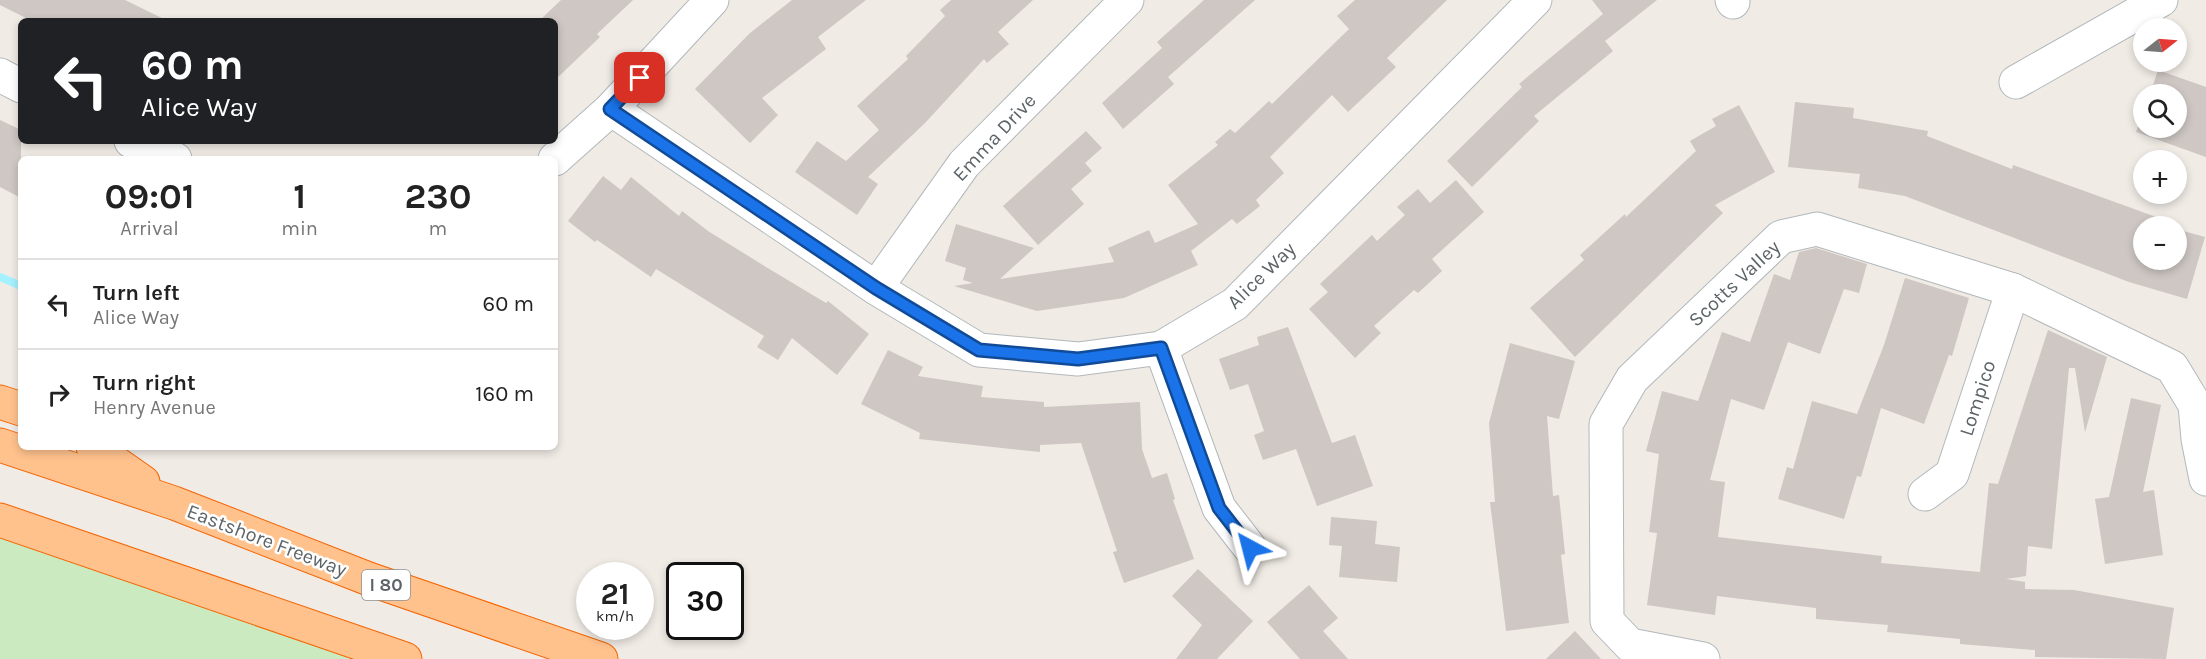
<!DOCTYPE html>
<html lang="en">
<head>
<meta charset="utf-8">
<style>
  :root { --surface:#fff; --page:#f2f2f2; --text:#222; --muted:#767676; --line:#e0e0e0 }
  body { margin:0; font-family:Karla,sans-serif; background:var(--page); color:var(--text); height:100vh; display:flex; flex-direction:column; font-size:22px; white-space:nowrap }
  * { box-sizing:border-box; margin:0 }
  p { font-size:20px; color:var(--muted) }
  .icon { flex:none; width:33px; height:33px; fill:none; stroke:currentColor; stroke-width:2; stroke-linecap:round; stroke-linejoin:round }
  .map { position:relative; flex:1; overflow:hidden }
  .details { position:absolute; left:18px; top:156px; width:540px; height:294px; display:flex; flex-direction:column; background:var(--surface); border-radius:9px; box-shadow:0 3px 9px #0003 }
  .details>* { flex:none }
  .hud { position:absolute; left:18px; top:18px; width:540px; height:126px; border-radius:9px; box-shadow:0 3px 9px #0003; background:#202124; color:#fff; overflow:hidden }
  .needle { width:39px; rotate:73deg }
  .controls { position:absolute; left:2133px; top:18px; display:grid; gap:12px }
  .controls a { display:grid; place-items:center; width:54px; height:54px; border-radius:50%; background:var(--surface); box-shadow:0 3px 9px #0003; font-size:30px }
  .speed { position:absolute; left:576px; top:562px; display:flex; gap:12px; font-size:30px; font-weight:700; text-align:center }
  .speed>* { display:grid; place-content:center; width:78px; height:78px; border-radius:50%; background:var(--surface); box-shadow:0 3px 9px #0003; line-height:1 }
  .speed small { font-size:15px; font-weight:400 }
  .speed .limit { border:3px solid #111; border-radius:9px; background:#fff; color:#111 }
  .pin { position:absolute; display:grid; place-items:center; width:51px; height:51px; color:#fff; margin:-26px; border-radius:12px; box-shadow:0 3px 9px #0006 }
  .me { position:absolute; width:66px; margin:-33px; rotate:322deg; stroke-linejoin:round; filter:drop-shadow(0 0 4px #0008) }
  .turn { display:flex; align-items:center; gap:21px; height:126px; padding:0 24px; font-size:27px }
  .turn .icon { width:78px; height:78px; stroke-width:2.5 }
  .turn b { display:block; font-size:42px; line-height:51px }
  .eta { display:flex; justify-content:space-evenly; align-items:center; height:102px; text-align:center }
  .eta b { font-size:36px; font-weight:700; line-height:42px }
  ul { padding:0; list-style:none }
  li { display:flex; align-items:center; gap:18px; height:90px; padding:0 24px; border-top:2px solid var(--line) }
  li div { flex:1 }
  li b { display:block; font-size:22px }
  li em { font-style:normal }
  .map>svg:first-child { display:block }
  .green { fill:#cbeabf }
  .lines { fill:none; stroke-linecap:round; stroke-linejoin:round }
  .stream { stroke:#a6f1ff; stroke-width:8 }
  .building { fill:#cec7c3 }
  .minor-casing { stroke:#b2b8bb; stroke-width:35 }
  .highway-casing { stroke:#f56400; stroke-width:35 }
  .minor { stroke:#fff; stroke-width:33 }
  .highway { stroke:#ffc28d; stroke-width:33 }
  .route-casing { stroke:#114b97; stroke-width:15 }
  .route { stroke:#1a73e8; stroke-width:10 }
  .labels { text-anchor:middle; stroke-width:5; stroke-linejoin:round; paint-order:stroke }
  .shield { fill:#fff; stroke:#8d9295; stroke-width:1.5 }
  .shield-label { font-size:18px; font-weight:bold; fill:#5c6467 }
  .street-label { font-size:20px; fill:#5c6467; stroke:#fff }
</style>
</head>
<body>
<div class="map">
<svg width="2206" height="659" viewBox="0 0 2206 659">
  <rect width="100%" height="100%" fill="#f0ebe5"/>
  <path class="green" d="M0,520L405,659H0Z"/>
  <g class="lines">
    <path class="stream" d="M0,277L21,286"/>
  </g>
  <g class="building">
    <path d="M0,0H125L168,21H32L0,5Z"/>
    <path d="M561,0H633L597,34L600,37L555,80V21H539Z"/>
    <path d="M792,0H866L818,37L826,49L762,98L778,115L750,143L695,89L750,33Z"/>
    <path d="M951,0H1033L998,32L1009,44L987,63L984,59L925,123L868,177L878,184L857,215L795,172L817,141L846,161L879,130L857,106L908,59L906,56L945,16L940,10Z"/>
    <path d="M1204,0H1255L1168,77L1174,84L1123,129L1102,103L1162,48L1157,42Z"/>
    <path d="M1355,0H1447L1387,58L1396,67L1348,112L1332,95L1270,157L1284,173L1256,200L1260,206L1237,224L1232,219L1191,251L1198,265L1124,298L1037,311L954,286L973,283L963,280L966,268L945,261L956,224L1034,248L1000,279L1114,262L1108,248L1149,230L1155,243L1198,224L1168,185L1218,145L1215,142L1230,129L1235,133L1269,101L1272,104L1349,29L1337,16Z"/>
    <path d="M1592,0H1657L1605,41L1613,51L1534,116L1539,121L1472,187L1447,161L1522,87L1519,84L1603,14Z"/>
    <path d="M2158,70L2206,87V157L2136,132L2144,112V128H2176V94H2150Z"/>
    <path d="M1795,102L1854,108L1853,118L1928,131L1927,136L2012,169L2013,165L2170,222L2168,226H2144V260H2176V229L2205,237L2187,299L2129,282L1905,196L1858,188L1860,174L1788,167Z"/>
    <path d="M1739,105L1775,172L1715,205L1723,213L1575,357L1530,308L1584,260L1580,255L1625,214L1626,217L1696,151L1690,141L1716,126L1712,119Z"/>
    <path d="M0,120L21,130V198L0,187Z"/>
    <path d="M1086,131L1102,148L1085,163L1092,171L1071,189L1084,204L1038,245L1003,206Z"/>
    <path d="M603,176L621,190L631,177L679,216L682,211L708,231L771,270L826,303L828,301L869,334L837,375L792,338L778,360L757,347L764,336L656,269L651,277L597,240L595,242L568,221Z"/>
    <path d="M1456,180L1484,212L1432,259L1442,271L1418,293L1414,290L1374,326L1381,333L1355,358L1309,309L1328,292L1320,284L1372,235L1377,241L1405,215L1397,207L1418,189L1430,203Z"/>
    <path d="M1816,248L1867,264L1859,293L1844,289L1820,354L1788,342L1764,410L1731,399L1710,480L1725,482L1718,537L1882,556L1881,563L1980,572L1989,483L1998,484L2048,330L2107,357L2085,432L2075,368H2069L2052,549L2028,546L2026,576L2006,579L2025,582V589L2074,590L2174,608L2166,659L2035,657V650L1960,644V639L1887,632L1888,625L1816,619V608L1717,596L1715,615L1647,605L1657,533L1649,532L1659,454L1646,451L1662,391L1698,401L1722,332L1750,342L1774,274L1790,280L1799,252Z"/>
    <path d="M1905,278L1969,298L1952,356L1949,355L1924,424L1881,408L1861,477L1857,476L1844,519L1778,499L1787,467L1793,469L1812,401L1857,414L1884,345Z"/>
    <path d="M1288,327L1332,443L1355,435L1373,486L1317,506L1296,449L1263,460L1254,435L1264,431L1248,384L1230,390L1219,359L1259,345L1257,337Z"/>
    <path d="M1510,343L1575,361L1559,419L1547,416L1553,496L1559,495L1565,554L1561,555L1569,623L1506,631L1490,502H1495L1489,423Z"/>
    <path d="M888,350L923,367L918,376L983,386L981,397L1044,402V407L1140,402L1142,449L1152,478L1167,473L1175,499L1173,500L1194,559L1124,583L1113,552L1117,551L1081,443L1040,445V452L919,439L920,433L861,404Z"/>
    <path d="M2131,398L2161,405L2143,492L2154,490L2163,555L2105,564L2095,499L2109,497Z"/>
    <path d="M1331,517L1377,521L1375,544L1400,547L1397,582L1339,577L1342,546L1329,545Z"/>
    <path d="M1198,569L1253,621L1217,659H1176L1202,625L1172,596Z"/>
    <path d="M1309,585L1338,618L1323,631L1348,659H1300L1267,622Z"/>
    <path d="M1575,631L1601,659H1546Z"/>
  </g>
  <g class="lines">
    <defs>
      <g id="minor">
        <path d="M1732,0L1733,2"/>
        <path d="M0,75L21,86"/>
        <path d="M2016,82L2161,0"/>
        <path d="M611,109L876,288L979,350L1078,359L1161,348L1235,304L1535,0"/>
        <path d="M131,141L155,153L175,159"/>
        <path d="M555,159L611,109L712,0"/>
        <path d="M876,288L964,164L1127,0"/>
        <path d="M1161,348L1219,508L1250,548"/>
        <path d="M1925,494L1952,474L2013,290"/>
        <path d="M1703,659L1630,645L1607,621L1606,424L1632,379L1781,237L1817,229L2013,290L2172,367L2195,405L2198,439L2206,479"/>
      </g>
      <g id="highway">
        <path d="M0,402L21,409"/>
        <path d="M0,445L174,503L369,579L601,659"/>
        <path d="M93,447L143,482"/>
        <path d="M0,520L405,659"/>
      </g>
    </defs>
    <use href="#minor" class="minor-casing"/>
    <use href="#highway" class="highway-casing"/>
    <use href="#minor" class="minor"/>
    <use href="#highway" class="highway"/>
  </g>
  <g class="lines">
    <defs>
      <path id="route" d="M640,78L610,109L876,288L979,350L1078,359L1161,348L1219,508L1250,548"/>
    </defs>
    <use href="#route" class="route-casing"/>
    <use href="#route" class="route"/>
  </g>
  <g class="labels">
    <rect class="shield" x="362" y="570" width="48" height="30" rx="4.5"/>
    <g class="shield-label">
      <text x="386" y="591">I 80</text>
    </g>
    <g class="street-label">
      <text transform="translate(994 137) rotate(-47)" y="7">Emma Drive</text>
      <text transform="translate(1261 275) rotate(-44)" y="7">Alice Way</text>
      <text transform="translate(1734 283) rotate(-43)" y="7">Scotts Valley</text>
      <text transform="translate(1977 398) rotate(-72)" y="7">Lompico</text>
      <text transform="translate(267 540) rotate(21)" y="7">Eastshore Freeway</text>
    </g>
  </g>
</svg>
<div class="controls">
<a><svg class="needle" viewBox="-14 -14 28 28"><path d="M0-13l5 13h-10z" fill="#e53935"/><path d="M0 13l5-13h-10z" fill="#767676"/></svg></a>
<a><svg class="icon" aria-label="search" viewBox="0 0 24 24"><circle cx="10" cy="10" r="6"/><path d="M15 15l6 6"/></svg></a>
<a>+</a>
<a>−</a>
</div>
<div class="speed"><div>21<small>km/h</small></div><div class="limit">30</div></div>
<div class="pin" style="left:640px;top:78px;background:#d93025"><svg class="icon" aria-label="arrive" viewBox="0 0 24 24"><path d="M6 21V4h12l-3 4 3 4H6"/></svg></div>
<svg class="me" style="left:1250px;top:548px" viewBox="-20 -20 40 40"><path d="M0-17L14 15 0 8-14 15z" fill="#1a73e8" stroke="#fff" stroke-width="4"/></svg>
<div class="hud">
<div class="turn"><svg class="icon" aria-label="left" viewBox="0 0 24 24"><path d="M17 20v-9H6M10 6l-5 5 5 5"/></svg><div><b>60 m</b>Alice Way</div></div>
</div>
<section class="details">
<div class="eta">
<div><b>09:01</b><p>Arrival</p></div>
<div><b>1</b><p>min</p></div>
<div><b>230</b><p>m</p></div>
</div>
<ul>
<li><svg class="icon" aria-label="left" viewBox="0 0 24 24"><path d="M17 20v-9H6M10 6l-5 5 5 5"/></svg><div><b>Turn left</b><p>Alice Way</p></div><em>60 m</em></li>
<li><svg class="icon" aria-label="right" viewBox="0 0 24 24"><path d="M7 20v-9h11M14 6l5 5-5 5"/></svg><div><b>Turn right</b><p>Henry Avenue</p></div><em>160 m</em></li>
</ul>
</section>
</div>
</body>
</html>
